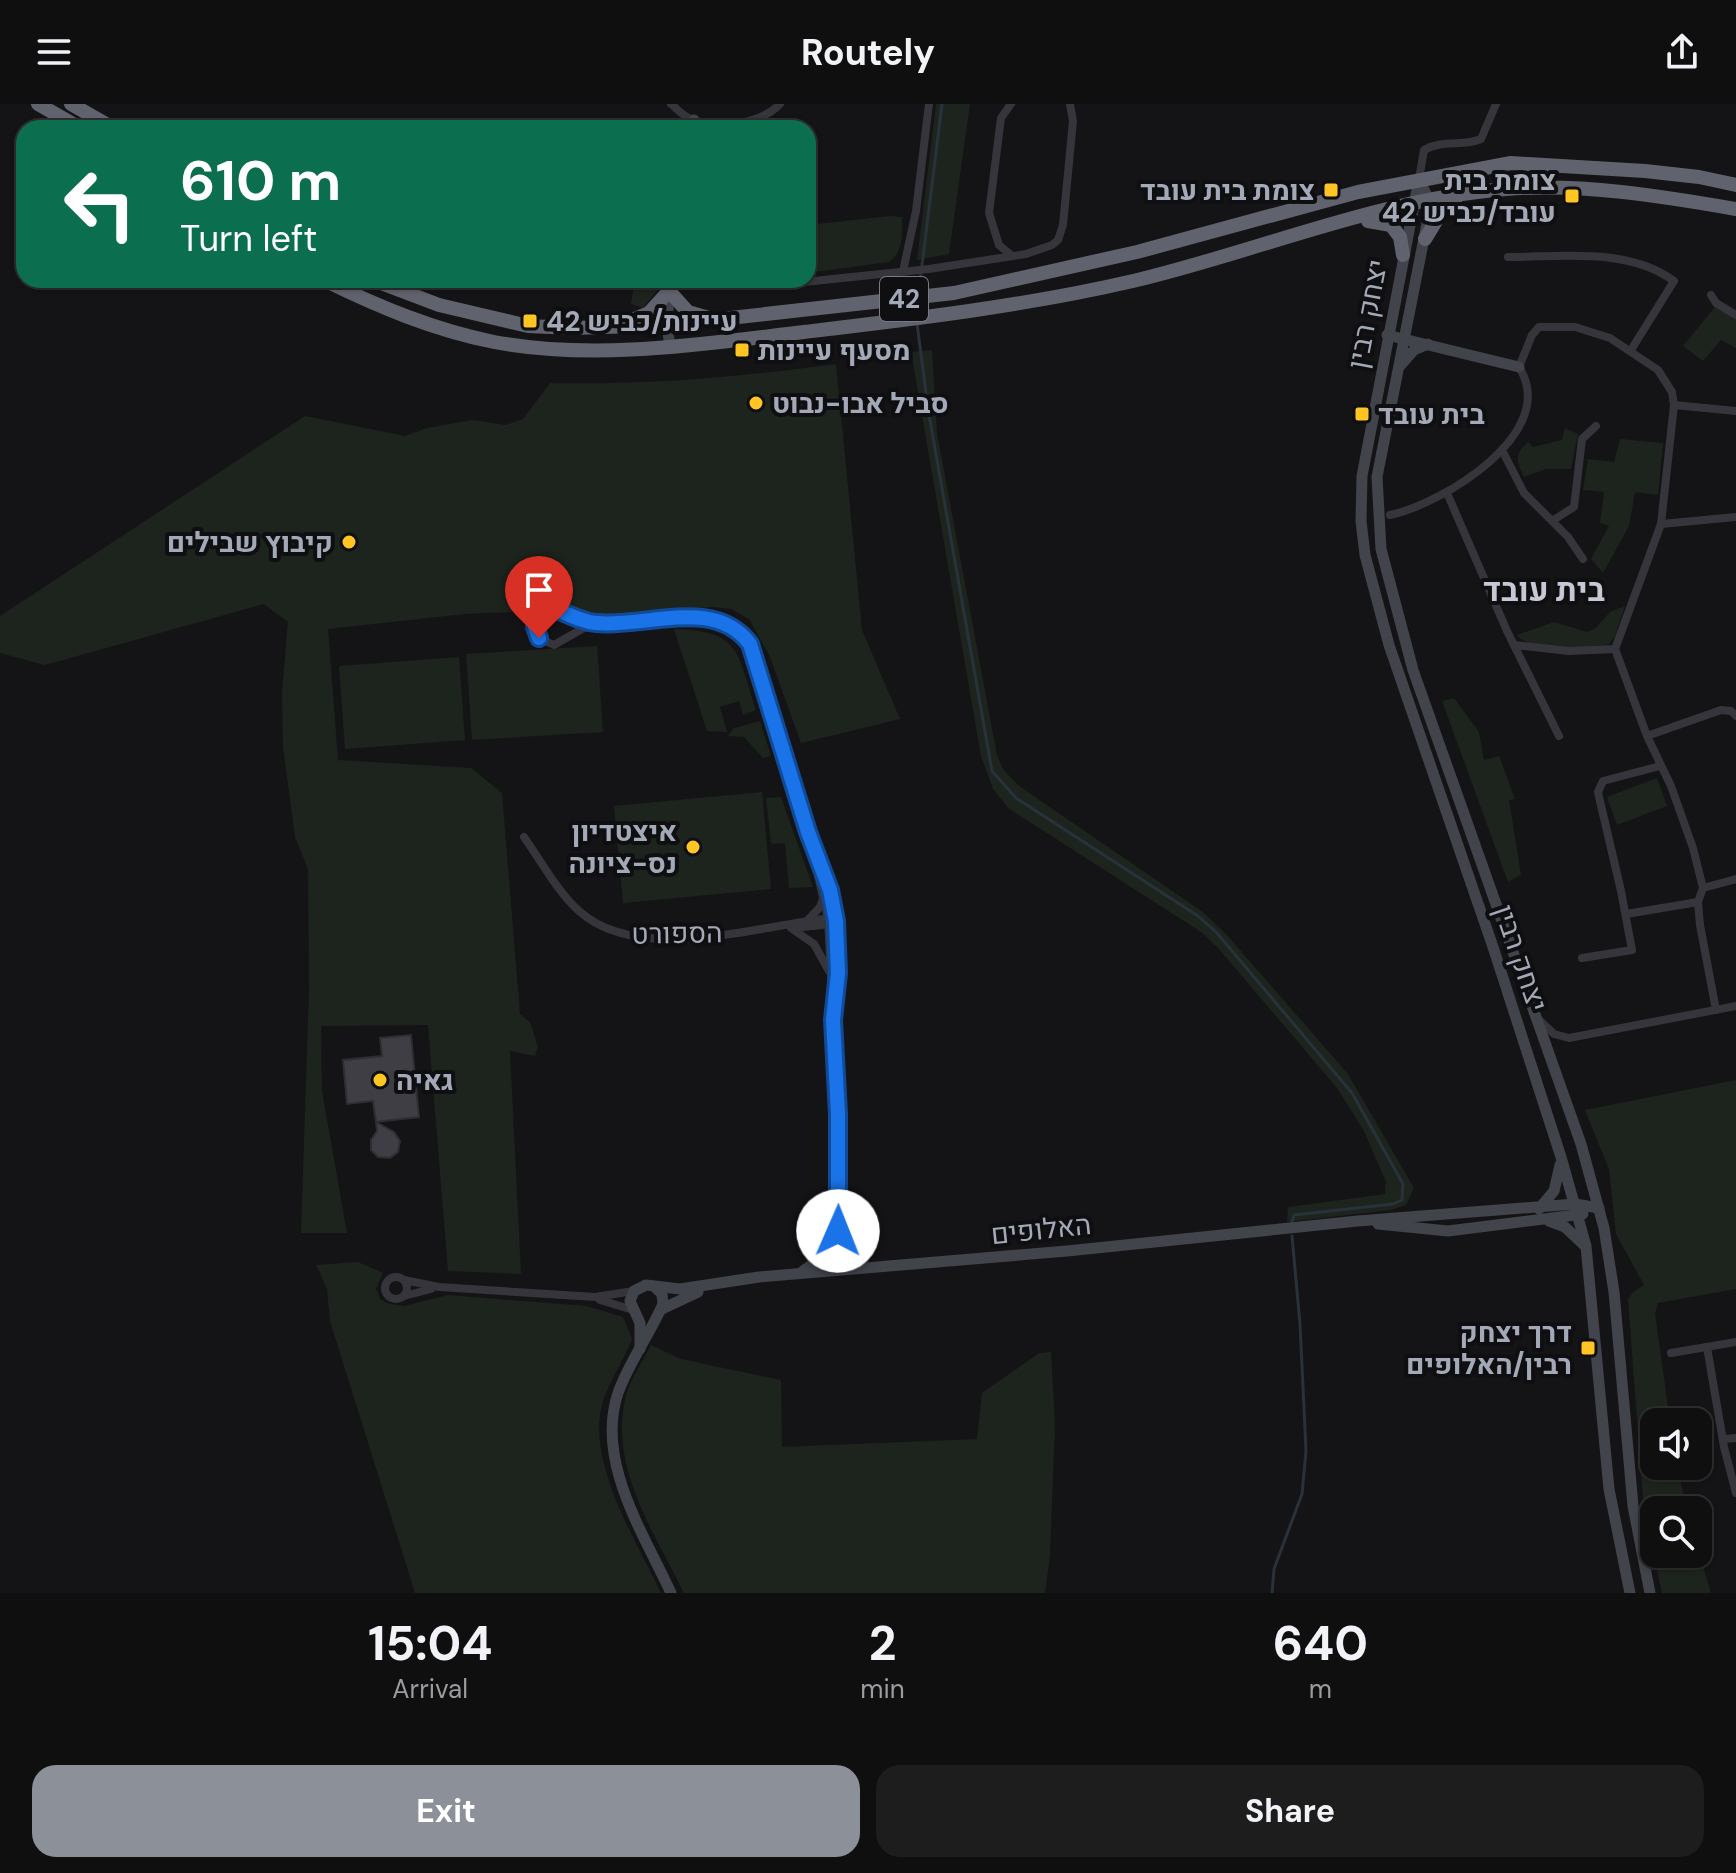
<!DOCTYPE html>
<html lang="en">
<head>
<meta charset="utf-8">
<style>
  :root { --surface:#0f0f10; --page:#1d1d1e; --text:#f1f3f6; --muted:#9b9c9f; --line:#2f2f30; --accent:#8c9099 }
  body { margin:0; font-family:"DM Sans",Heebo,sans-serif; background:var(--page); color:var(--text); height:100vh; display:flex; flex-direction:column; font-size:30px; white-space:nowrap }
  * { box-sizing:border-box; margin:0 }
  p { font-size:26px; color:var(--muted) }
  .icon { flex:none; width:44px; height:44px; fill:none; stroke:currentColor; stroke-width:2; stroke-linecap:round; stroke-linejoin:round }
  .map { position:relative; height:1489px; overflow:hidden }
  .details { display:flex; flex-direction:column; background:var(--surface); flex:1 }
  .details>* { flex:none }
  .guide { position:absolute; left:16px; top:16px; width:800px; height:168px; border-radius:24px; box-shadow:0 2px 6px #0004,0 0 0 2px var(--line); background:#0b6e4f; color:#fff; overflow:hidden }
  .controls { position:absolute; left:1640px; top:1304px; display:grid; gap:16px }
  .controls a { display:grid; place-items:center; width:72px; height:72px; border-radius:16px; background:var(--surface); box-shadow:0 2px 6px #0004,0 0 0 2px var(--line); font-size:40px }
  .pin { position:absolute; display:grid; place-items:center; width:68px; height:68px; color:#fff; margin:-82px -34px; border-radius:50% 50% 50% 0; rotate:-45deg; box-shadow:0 0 8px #0007 }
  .pin .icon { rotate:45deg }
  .me { position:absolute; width:88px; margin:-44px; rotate:1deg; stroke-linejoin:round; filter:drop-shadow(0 0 6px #0008) }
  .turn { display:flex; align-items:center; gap:28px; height:168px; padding:0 32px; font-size:36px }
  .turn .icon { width:104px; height:104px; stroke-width:2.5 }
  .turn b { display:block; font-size:56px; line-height:68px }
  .eta { display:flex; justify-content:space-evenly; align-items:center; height:136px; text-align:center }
  .eta b { font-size:48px; font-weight:700; line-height:56px }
  .cta { display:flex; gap:16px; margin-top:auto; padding:16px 32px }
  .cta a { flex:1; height:92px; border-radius:24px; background:var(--accent); color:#fff; font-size:32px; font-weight:700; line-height:92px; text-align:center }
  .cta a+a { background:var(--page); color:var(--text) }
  header { display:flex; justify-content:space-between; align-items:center; height:104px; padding:0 32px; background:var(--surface); font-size:36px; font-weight:700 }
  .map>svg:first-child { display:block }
  .green { fill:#1c241d }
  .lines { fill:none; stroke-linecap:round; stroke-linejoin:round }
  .stream { stroke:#29323b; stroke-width:3 }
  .building { fill:#3e3e44; stroke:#2e2e32; stroke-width:2 }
  .street { stroke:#35353b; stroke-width:8 }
  .secondary { stroke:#42444c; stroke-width:11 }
  .highway { stroke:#60626d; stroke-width:14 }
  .route-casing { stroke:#114b97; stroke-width:20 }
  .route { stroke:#1a73e8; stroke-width:14 }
  .poi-dot { fill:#ffc623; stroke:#0f0f11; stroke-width:3 }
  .labels { text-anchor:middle; stroke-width:8; stroke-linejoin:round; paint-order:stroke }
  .shield { fill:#0f0f11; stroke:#777b86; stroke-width:2 }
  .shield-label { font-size:26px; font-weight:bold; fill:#a4a9b8 }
  .poi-label { font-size:28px; font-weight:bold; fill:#a4a9b8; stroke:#0f0f11; text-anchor:end }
  .street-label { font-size:28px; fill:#a4a9b8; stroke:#0f0f11 }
  .quarter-label { font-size:32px; font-weight:bold; fill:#c6c8d3; stroke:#0f0f11 }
</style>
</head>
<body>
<header><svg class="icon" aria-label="menu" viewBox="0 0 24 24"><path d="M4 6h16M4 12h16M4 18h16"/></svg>Routely<svg class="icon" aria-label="share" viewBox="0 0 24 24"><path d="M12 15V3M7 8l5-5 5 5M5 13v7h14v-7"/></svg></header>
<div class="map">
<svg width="1736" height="1489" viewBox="0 0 1736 1489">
  <rect width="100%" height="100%" fill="#141416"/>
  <g class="green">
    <path d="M936,0H970L949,150L917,156Z"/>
    <path d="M890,112L902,113C902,129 904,148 889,158L808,169V121Z"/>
    <path d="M635,176H666L643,204L631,200Z"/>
    <path d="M1715,203L1736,215V244L1721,236L1703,257L1683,242Z"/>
    <path d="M932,246L937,329L997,651L1003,665L1019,682L1203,808L1227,831L1348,970L1414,1084L1406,1101L1391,1106L1287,1118L1288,1103L1385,1090L1386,1078L1364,1027L1337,984L1219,845L1201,828L1008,704L993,685L981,652L911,248Z"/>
    <path d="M836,260L862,526L900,615L801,639L770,553L749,515L731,505L712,503L608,512L553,500L533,507L465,510L328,525L338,656L471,664L502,689L520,910L530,918L538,943L535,952L510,947L521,1170L448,1167L428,921L321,922L322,987L347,1129H301L309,885L308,765L295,733L283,643L282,588L288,518L264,500L45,561L0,549V512L305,312L405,332L427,324L472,316L506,321L523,315L550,279C650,281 738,273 836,260Z"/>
    <path d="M1565,324L1578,330L1571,365H1546L1524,373C1517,357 1513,351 1528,338L1533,343L1562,336Z"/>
    <path d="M1620,335L1663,339L1658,391L1635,388L1629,422L1603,469L1591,455L1609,422L1600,419L1604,388L1583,386L1588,355L1614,358Z"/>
    <path d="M1625,502L1615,532L1609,540C1590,545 1529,548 1517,531L1554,518L1587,528L1596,524L1610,508Z"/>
    <path d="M674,525C742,527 737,549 756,606L743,611L739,597L720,603L727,628L707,627Z"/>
    <path d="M597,542L603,628L472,636L466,550Z"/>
    <path d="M459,553L465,636L345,645L339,562Z"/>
    <path d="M1454,594L1479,628L1484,656L1499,652L1515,695L1509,696L1521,771L1508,778L1442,597Z"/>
    <path d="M760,617L771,652L763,654L744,633L728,632L734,624Z"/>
    <path d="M1657,674L1667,702L1617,721L1607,693Z"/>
    <path d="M762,688L771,785L623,799L614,702Z"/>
    <path d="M781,693L813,783L789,784L785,739L771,740L766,694Z"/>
    <path d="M1736,976V1185L1658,1199L1655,1209L1670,1318H1654V1362H1677L1687,1406H1654V1450H1698V1445L1711,1489H1662L1644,1408L1628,1196L1633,1188L1644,1181L1616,1130L1609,1065L1585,1006Z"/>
    <path d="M358,1158L383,1169L376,1185L381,1196L389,1200L404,1202L448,1191L587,1202L623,1213L632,1235C624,1256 610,1276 603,1297C585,1357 636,1436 661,1489H415L330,1217L327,1185L316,1161Z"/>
    <path d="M651,1241L681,1255L781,1276L782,1343L977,1335L982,1289L1039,1249L1051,1248L1055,1319L1050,1451L1045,1489H684C654,1428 608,1362 626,1291C631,1274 643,1257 651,1241Z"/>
  </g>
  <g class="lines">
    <g class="stream">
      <path d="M920,177L942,0"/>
      <path d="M917,219L928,305L992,667L1016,694L1198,812L1216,828L1352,989L1403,1080L1402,1096L1393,1100L1294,1111L1292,1118"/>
      <path d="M1272,1489L1274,1465L1302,1390L1306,1347L1300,1220L1292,1132"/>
    </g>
  </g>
  <g class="building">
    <path d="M411,931L419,1013L376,1018L373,997L347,1000L343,956L382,952L380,934Z"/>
    <path d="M376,1018L394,1028L400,1037L398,1048L390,1054L378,1053L371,1046V1036L377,1027Z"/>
  </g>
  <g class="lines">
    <g class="street">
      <path d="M671,0C677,5 683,12 691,15C716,26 761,20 780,0"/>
      <path d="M1011,0L1001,14L989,109L999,141L1011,151"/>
      <path d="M1419,75L1424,46C1443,35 1463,43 1481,35L1496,0"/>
      <path d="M1508,153C1562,153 1628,143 1674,177L1631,246"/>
      <path d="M903,167L916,107L929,0"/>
      <path d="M761,176L775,181L929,165L1026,150L1052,141L1058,136L1063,121L1073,17L1070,0"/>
      <path d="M1711,191L1716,199L1736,211"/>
      <path d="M1674,301L1736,307"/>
      <path d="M1502,346L1524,389L1568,433L1583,455"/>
      <path d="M1447,389L1507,527L1559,632"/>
      <path d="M1390,411C1442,400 1561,329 1519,263L1532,231L1539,223H1575L1610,234L1658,266L1672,288L1674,301L1661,420L1615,545L1647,632L1671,682L1693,744L1703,784L1698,798L1700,821L1716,906"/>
      <path d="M1552,417L1574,403L1582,335L1596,322"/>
      <path d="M1661,420L1736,413"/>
      <path d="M598,520L549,506C536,511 532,522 539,534L554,541L589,521L710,514L735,524L750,540L755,552L808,728L828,815L838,1010L837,1168"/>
      <path d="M1514,541L1569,547L1615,545"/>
      <path d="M1647,632L1721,606L1731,607L1736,612"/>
      <path d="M524,733C541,757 557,787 579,807C638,860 753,823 824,815L836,817"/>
      <path d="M821,759C838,802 841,850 835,895"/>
      <path d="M1703,784L1736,775"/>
      <path d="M1626,810L1698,798"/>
      <path d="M807,817L820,803L824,792"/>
      <path d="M791,824L814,840L829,867"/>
      <path d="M793,824L831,820"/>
      <path d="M1582,854L1632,846L1621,787L1600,697L1598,688L1603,677L1660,662"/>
      <path d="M1538,915L1554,930L1569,934L1736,902"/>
      <circle cx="396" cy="1184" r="11"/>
      <path d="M404,1176L439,1183L595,1193L634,1187"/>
      <path d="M404,1192L431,1185"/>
      <path d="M600,1196L633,1206"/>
      <path d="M1707,1243L1724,1343L1736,1389"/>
      <path d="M1671,1249L1736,1238"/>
      <path d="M1723,1335L1736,1334"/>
    </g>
    <g class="secondary">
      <path d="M693,24L694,16"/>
      <path d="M1419,75L1430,98L1428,114L1377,373L1381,445L1413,566L1581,1040L1604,1124L1614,1188L1633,1402L1650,1489"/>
      <path d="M1419,75L1362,372L1361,417L1365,451L1389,541L1493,843L1561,1053L1586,1142L1609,1385L1630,1489"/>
      <path d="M1387,231L1519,263"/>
      <path d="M670,243L667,221L670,176"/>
      <path d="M1400,262L1414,246L1428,240"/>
      <path d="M1539,1105L1554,1087L1560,1061"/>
      <path d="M1549,1117L1565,1123L1584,1141"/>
      <path d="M1378,1120L1448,1127L1583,1110"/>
      <path d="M803,1167L827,1150L838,1127"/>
      <path d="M655,1183L662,1190L663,1200C650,1230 629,1258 618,1289C595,1357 644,1430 671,1489"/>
      <path d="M662,1205L698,1188"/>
      <path d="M640,1245V1219L630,1197L634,1187L646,1181L680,1185L759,1173L1067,1147L1358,1117L1575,1100L1599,1104"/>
    </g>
    <g class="highway">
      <path d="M38,0L80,24"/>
      <path d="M71,0L113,24"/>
      <path d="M1368,117L1391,121L1400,133L1403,151"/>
      <path d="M1425,135L1442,107L1456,94"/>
      <path d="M324,176C379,203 434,226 494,238C596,257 702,240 804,228C914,215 1025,202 1133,177C1256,148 1378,95 1506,85C1581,79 1661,92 1736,105"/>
      <path d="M373,176L439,201L528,222L573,224L667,221L954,189L1137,148L1358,88L1511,59L1645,67L1699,73L1736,81"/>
      <path d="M625,219L649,209L669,187L688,208L709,214"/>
    </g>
  </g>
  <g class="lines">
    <defs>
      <path id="route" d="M539,534L535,523L539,512L555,505C568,510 582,518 596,519C647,524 714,492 750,540L808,728L830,786L836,817L838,869L833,916L838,1010V1127"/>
    </defs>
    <use href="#route" class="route-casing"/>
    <use href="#route" class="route"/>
  </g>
  <g class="poi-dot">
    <rect x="1323" y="78" width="16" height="16" rx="4"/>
    <rect x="1564" y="84" width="16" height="16" rx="4"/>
    <rect x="522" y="209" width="16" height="16" rx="4"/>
    <rect x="734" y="238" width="16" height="16" rx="4"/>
    <circle cx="756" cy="299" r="8"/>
    <rect x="1354" y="302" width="16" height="16" rx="4"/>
    <circle cx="349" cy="438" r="8"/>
    <circle cx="693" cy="743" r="8"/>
    <circle cx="380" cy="976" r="8"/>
    <rect x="1580" y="1236" width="16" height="16" rx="4"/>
  </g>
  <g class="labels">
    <rect class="shield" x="880" y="173" width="48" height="44" rx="6"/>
    <g class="shield-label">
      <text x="904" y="204">42</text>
    </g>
    <g class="poi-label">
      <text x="1556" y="86">צומת בית<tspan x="1556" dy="32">עובד/כביש 42</tspan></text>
      <text x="1315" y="96">צומת בית עובד</text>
      <text x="546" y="227" text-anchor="start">עיינות/כביש 42</text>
      <text x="758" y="256" text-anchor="start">מסעף עיינות</text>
      <text x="772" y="309" text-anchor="start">סביל אבו-נבוט</text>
      <text x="1378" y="320" text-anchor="start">בית עובד</text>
      <text x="333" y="448">קיבוץ שבילים</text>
      <text x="677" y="737">איצטדיון<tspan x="677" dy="32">נס-ציונה</tspan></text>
      <text x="396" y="986" text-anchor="start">גאיה</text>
      <text x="1572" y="1238">דרך יצחק<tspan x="1572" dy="32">רבין/האלופים</tspan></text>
    </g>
    <g class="street-label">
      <text transform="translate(1367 210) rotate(-79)" y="10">יצחק רבין</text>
      <text transform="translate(677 829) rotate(-1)" y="10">הספורט</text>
      <text transform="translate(1521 854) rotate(71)" y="10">יצחק רבין</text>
      <text transform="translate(1041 1125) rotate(-6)" y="10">האלופים</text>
    </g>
    <g class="quarter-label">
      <text x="1544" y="497">בית עובד</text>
    </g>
  </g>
</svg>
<div class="controls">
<a><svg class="icon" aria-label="sound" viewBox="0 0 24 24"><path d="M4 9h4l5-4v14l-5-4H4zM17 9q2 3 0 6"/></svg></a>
<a><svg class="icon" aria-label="search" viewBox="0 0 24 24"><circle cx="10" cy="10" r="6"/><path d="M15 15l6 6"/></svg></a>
</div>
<div class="pin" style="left:539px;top:534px;background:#d93025"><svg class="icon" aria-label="arrive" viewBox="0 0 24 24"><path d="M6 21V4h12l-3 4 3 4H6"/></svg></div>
<svg class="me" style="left:838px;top:1127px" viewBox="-20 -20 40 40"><circle r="19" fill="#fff"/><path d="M0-13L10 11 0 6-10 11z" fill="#1a73e8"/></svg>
<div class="guide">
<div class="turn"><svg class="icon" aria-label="left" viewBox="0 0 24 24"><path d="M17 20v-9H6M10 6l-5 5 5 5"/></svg><div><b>610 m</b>Turn left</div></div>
</div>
</div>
<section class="details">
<div class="eta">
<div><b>15:04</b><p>Arrival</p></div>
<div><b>2</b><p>min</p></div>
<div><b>640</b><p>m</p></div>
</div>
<div class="cta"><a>Exit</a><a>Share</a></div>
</section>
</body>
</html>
